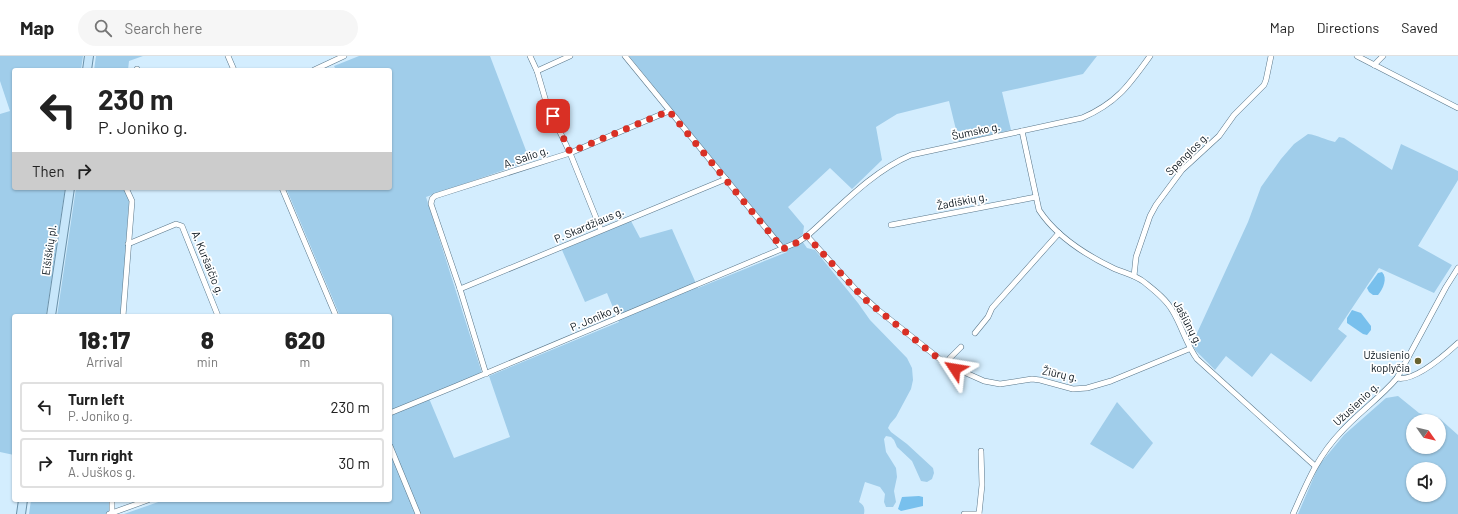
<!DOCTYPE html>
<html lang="en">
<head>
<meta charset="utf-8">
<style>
  :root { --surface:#fff; --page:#f6f6f6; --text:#222; --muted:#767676; --line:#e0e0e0 }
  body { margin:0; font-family:Barlow,sans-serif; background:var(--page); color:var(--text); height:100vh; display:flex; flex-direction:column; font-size:15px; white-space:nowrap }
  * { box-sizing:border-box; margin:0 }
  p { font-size:13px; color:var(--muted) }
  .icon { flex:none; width:22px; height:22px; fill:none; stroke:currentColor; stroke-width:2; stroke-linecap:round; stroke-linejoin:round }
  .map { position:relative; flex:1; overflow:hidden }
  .side { position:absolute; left:12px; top:258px; width:380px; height:188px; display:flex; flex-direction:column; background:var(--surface); border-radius:4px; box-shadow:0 1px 3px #0004 }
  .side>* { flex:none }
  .top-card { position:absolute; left:12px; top:12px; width:380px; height:122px; border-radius:4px; box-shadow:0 1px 3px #0004; background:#fff; color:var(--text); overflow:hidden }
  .needle { width:26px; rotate:124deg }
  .fabs { position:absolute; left:1406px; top:358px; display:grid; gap:8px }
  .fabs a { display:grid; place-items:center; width:40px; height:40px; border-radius:50%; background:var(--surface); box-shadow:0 1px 3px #0004; font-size:20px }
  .pin { position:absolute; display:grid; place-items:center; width:34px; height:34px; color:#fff; margin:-17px; border-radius:8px; box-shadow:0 2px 6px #0006 }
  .me { position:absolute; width:44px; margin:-22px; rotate:303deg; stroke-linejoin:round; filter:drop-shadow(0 0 3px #0008) }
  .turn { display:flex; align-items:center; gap:14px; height:84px; padding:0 20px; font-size:18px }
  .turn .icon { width:52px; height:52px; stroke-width:2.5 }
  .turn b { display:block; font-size:28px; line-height:34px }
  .then { display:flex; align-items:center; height:38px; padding:0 20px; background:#0003; gap:8px; font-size:15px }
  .eta { display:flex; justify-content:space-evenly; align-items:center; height:68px; text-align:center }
  .eta b { font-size:24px; font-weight:800; line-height:28px }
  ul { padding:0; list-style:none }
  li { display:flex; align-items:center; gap:12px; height:50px; margin:0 8px 6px; padding:0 12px; border:2px solid var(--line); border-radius:4px }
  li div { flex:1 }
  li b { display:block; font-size:15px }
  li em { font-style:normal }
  header { display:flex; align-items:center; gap:24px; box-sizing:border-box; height:56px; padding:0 20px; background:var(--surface); border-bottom:1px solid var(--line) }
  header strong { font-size:19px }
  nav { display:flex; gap:22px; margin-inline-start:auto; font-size:14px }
  .search { width:280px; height:36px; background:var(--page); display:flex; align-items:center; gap:10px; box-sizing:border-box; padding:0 14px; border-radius:22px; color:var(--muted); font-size:15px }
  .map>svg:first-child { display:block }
  .green { fill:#a0cdea; fill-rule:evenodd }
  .water { fill:#78c0ed }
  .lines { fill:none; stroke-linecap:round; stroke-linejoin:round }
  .minor-casing { stroke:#597689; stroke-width:6 }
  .primary-casing { stroke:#6b91a9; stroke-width:10 }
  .minor { stroke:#fff; stroke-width:5 }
  .primary { stroke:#c7e6fa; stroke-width:8 }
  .route { stroke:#d93025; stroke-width:7; stroke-dasharray:0 12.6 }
  .poi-dot { fill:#686330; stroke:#fff; stroke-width:1.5 }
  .labels { text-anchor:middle; stroke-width:3.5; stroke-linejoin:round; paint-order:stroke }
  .street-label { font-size:11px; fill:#07121a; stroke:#fff }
  .poi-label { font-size:11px; fill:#07121a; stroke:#fff; text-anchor:end }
</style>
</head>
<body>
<header>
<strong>Map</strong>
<div class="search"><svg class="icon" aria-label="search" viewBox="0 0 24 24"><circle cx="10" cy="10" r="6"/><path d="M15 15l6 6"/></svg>Search here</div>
<nav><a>Map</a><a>Directions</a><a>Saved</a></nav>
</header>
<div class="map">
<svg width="1458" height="458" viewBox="0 0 1458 458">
  <rect width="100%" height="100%" fill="#d3edfe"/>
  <g class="green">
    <path d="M0,0H83L81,14H14V132H65L46,260H14V399L0,396V58L10,55L0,25Z"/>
    <path d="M96,0H143L129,5L128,14H94Z"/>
    <path d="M359,0H490L530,105L426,141L482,317L428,340L454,402L510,381L489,320L619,266L607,237L585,246L562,194L631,165L640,182L672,173L698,232L787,196L783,188L779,186L629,0H1097L1083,18L1002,36L1011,74L959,86L949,45L897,58L876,71L882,104L852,133L830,112L788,151L804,170L803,178L800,182L807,192L815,194L858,247L870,264L907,302L912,312L913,324L911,333L896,361L890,368L888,372L891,376L907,388L933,412L934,417L932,423L927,426L921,425L912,405L897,391L894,384L891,381L886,380L884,383L886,396L896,412L897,421L894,435L896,446L893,451H886L884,446L885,438L880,431L865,426L859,446C864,449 865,452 864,458H124L164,444H390V260H340L286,132H390V14H336L334,10Z"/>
    <path d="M1308,78C1318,79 1325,84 1335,86L1339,81L1344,82L1392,114L1401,88L1458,115V124L1418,190L1452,209L1434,237L1379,212L1338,273L1347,280L1311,326L1271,297L1252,321L1226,300L1215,314L1196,295L1192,288L1248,166L1261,131L1281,103L1294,88Z"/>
    <path d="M76,132H124L129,145L121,260H57Z"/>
    <path d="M1398,340L1419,357L1440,363L1458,379V458H1298L1319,409L1344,379L1386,342ZM1413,365H1439V391H1413ZM1413,413H1439V439H1413Z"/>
    <path d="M1117,346L1153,387L1133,413L1090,388Z"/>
    <path d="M31,444H110V458H29Z"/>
  </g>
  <g class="water">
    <path d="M1382,216C1388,222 1383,233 1378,239H1373L1369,236L1367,232L1378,217Z"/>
    <path d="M1352,254L1361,257L1371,270V274L1367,279L1363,278L1347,267V262Z"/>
    <path d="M919,440L923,441V450L901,455L898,453L902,441Z"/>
  </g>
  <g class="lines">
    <defs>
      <g id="minor">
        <path d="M228,0L234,14"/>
        <path d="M530,0L537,15L547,49L570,97L601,174"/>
        <path d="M625,0L783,193"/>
        <path d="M1357,0L1458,52"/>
        <path d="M1374,9L1383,0"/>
        <path d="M137,14V13"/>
        <path d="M314,14L344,0"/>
        <path d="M537,15L570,0"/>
        <path d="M1022,75L1039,154C1056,180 1086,199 1113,212C1124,217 1135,219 1144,226C1154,234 1166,243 1172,254C1182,270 1186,288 1197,303L1315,410"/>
        <path d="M282,132L336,260"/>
        <path d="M891,169L1036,141"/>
        <path d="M807,180L856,234L878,254L946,308L984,325L1000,328L1032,323L1040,324L1073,333L1087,332L1111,325L1189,293"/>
        <path d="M128,188L176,168L182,170L218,260"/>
        <path d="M1134,220L1136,201L1150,160L1156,149L1182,114L1219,80L1234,59L1264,29L1266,24L1271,0"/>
        <path d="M460,233L726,123"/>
        <path d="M123,260L132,145L126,132"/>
        <path d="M975,277L988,261L992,252L1059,177"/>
        <path d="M946,308L950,302L961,291"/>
        <path d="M486,318L460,233L431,148L432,143L435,140L570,97L669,55"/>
        <path d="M1397,322C1415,326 1445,299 1458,287"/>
        <path d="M390,357L456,330L798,186L807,180C839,152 871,116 911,99L1082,62C1117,47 1129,29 1150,0"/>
        <path d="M390,390L418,458"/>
        <path d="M112,457V444"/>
        <path d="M109,458L148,444"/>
        <path d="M964,458H979"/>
        <path d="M979,458L982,429L981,395"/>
        <path d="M1293,458C1307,427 1317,401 1341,376C1358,357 1380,342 1397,322L1446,231L1458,212"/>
      </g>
      <g id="primary">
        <path d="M87,14L89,0"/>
        <path d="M51,260L70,132"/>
        <path d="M21,458L23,444"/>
      </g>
    </defs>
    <use href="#minor" class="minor-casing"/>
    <use href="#primary" class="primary-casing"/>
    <use href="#minor" class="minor"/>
    <use href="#primary" class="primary"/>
  </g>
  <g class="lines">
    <path class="route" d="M553,60L570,96L669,55L783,193L798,186L807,180L856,234L867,245L934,299L955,313"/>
  </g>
  <circle class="poi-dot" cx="1418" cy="305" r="4"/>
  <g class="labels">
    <g class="street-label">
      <text transform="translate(976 75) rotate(-12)" y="4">Šumsko g.</text>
      <text transform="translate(1187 98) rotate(-45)" y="4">Spenglos g.</text>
      <text transform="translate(526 101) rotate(-19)" y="4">A. Salio g.</text>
      <text transform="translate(962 145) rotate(-11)" y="4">Žadiškių g.</text>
      <text transform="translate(589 169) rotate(-23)" y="4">P. Skardžiaus g.</text>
      <text transform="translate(49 194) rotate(-82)" y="4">Eišiškių pl.</text>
      <text transform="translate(208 207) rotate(68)" y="4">A. Kuršaičio g.</text>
      <text transform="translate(596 261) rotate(-23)" y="4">P. Joniko g.</text>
      <text transform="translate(1188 267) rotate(62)" y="4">Jašiūnų g.</text>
      <text transform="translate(1060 318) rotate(12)" y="4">Žiūrų g.</text>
      <text transform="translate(1356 348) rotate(-43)" y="4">Užusienio g.</text>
    </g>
    <g class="poi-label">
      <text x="1410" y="303">Užusienio<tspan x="1410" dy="13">koplyčia</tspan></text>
    </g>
  </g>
</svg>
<div class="fabs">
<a><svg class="needle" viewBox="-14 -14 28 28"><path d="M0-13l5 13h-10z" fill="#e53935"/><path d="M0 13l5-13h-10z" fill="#767676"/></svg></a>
<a><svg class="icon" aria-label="sound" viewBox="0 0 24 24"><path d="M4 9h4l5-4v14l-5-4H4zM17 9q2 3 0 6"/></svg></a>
</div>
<div class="pin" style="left:553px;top:60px;background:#d93025"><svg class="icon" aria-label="arrive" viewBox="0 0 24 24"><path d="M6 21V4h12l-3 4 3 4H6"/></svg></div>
<svg class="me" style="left:955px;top:313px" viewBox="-20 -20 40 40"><path d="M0-17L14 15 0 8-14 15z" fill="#d93025" stroke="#fff" stroke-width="4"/></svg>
<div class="top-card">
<div class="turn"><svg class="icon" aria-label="left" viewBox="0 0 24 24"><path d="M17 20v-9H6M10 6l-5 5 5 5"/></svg><div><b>230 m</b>P. Joniko g.</div></div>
<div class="then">Then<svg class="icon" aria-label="right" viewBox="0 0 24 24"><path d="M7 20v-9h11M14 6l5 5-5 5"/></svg></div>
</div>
<section class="side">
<div class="eta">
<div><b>18:17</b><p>Arrival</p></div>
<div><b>8</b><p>min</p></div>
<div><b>620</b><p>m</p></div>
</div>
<ul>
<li><svg class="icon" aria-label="left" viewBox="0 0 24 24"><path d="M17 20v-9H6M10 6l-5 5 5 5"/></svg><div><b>Turn left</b><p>P. Joniko g.</p></div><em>230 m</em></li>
<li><svg class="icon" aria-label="right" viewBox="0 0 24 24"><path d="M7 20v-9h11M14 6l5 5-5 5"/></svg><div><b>Turn right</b><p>A. Juškos g.</p></div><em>30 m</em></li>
</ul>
</section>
</div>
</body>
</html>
